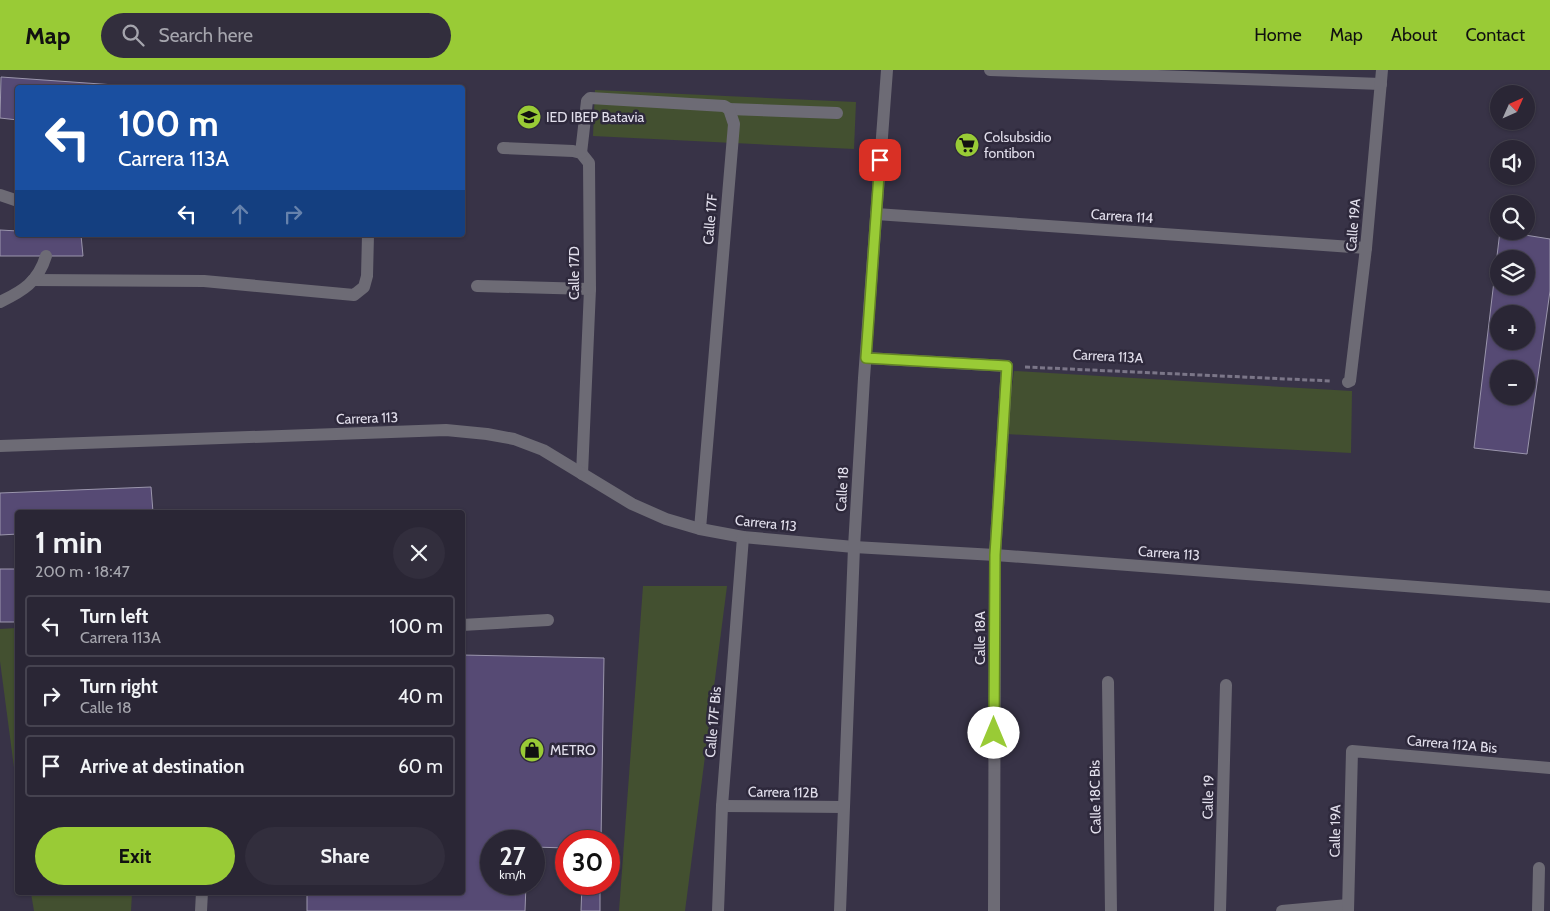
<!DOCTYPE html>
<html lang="en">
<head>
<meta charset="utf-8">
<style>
  :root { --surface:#2a2635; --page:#322e3d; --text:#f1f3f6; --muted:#a5a5ad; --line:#464350; --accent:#99cb36 }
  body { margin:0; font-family:Cabin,sans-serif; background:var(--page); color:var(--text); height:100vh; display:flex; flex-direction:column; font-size:19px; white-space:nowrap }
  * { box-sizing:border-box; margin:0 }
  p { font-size:16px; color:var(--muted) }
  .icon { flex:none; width:28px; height:28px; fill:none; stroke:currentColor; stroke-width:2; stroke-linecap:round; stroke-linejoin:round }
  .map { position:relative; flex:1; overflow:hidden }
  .side { position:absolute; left:15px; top:440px; width:450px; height:385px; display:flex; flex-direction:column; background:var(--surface); border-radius:5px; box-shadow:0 1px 4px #0004,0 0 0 1px var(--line) }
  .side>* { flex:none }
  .top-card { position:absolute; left:15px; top:15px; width:450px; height:152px; border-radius:5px; box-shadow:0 1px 4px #0004,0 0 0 1px var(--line); background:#1a4fa0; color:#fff; overflow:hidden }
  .needle { width:32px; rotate:45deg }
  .buttons { position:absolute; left:1490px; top:15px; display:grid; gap:10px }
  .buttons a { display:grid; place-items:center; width:45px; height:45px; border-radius:50%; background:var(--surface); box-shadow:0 1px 4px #0004,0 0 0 1px var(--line); font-size:25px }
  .speed { position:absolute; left:480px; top:760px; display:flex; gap:10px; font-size:25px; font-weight:700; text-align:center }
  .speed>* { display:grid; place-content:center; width:65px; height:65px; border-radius:50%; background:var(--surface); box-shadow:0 1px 4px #0004,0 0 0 1px var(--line); line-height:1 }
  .speed small { font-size:12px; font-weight:400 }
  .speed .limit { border:8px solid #d22; background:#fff; color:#111 }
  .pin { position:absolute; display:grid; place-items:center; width:42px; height:42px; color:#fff; margin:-21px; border-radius:10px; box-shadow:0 2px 8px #0006 }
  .me { position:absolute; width:55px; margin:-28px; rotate:0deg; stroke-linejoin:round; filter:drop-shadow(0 0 4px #0008) }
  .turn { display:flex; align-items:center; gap:18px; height:105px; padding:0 20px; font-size:22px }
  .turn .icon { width:65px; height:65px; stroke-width:2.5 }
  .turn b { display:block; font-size:35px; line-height:42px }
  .lanes { display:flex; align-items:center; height:48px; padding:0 20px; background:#0003; justify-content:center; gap:25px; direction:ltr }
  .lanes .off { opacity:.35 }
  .round { display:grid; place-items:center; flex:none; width:52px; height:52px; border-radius:26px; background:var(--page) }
  .summary { display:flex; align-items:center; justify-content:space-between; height:85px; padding:0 20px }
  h1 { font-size:30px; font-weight:700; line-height:38px }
  .button { display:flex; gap:10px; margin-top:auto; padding:10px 20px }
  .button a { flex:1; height:58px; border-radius:30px; background:var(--accent); color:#111; font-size:20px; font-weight:700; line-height:58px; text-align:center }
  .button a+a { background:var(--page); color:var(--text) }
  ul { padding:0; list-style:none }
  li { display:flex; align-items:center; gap:15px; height:62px; margin:0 10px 8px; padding:0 10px; border:2px solid var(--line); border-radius:5px }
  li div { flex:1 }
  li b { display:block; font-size:19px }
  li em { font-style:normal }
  header { display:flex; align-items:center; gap:30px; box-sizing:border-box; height:70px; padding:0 25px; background:var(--accent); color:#111 }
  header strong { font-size:24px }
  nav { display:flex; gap:28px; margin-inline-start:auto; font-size:18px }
  .search { width:350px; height:45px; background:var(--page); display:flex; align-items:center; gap:12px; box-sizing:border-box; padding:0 18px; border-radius:28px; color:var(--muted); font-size:19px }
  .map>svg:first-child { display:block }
  .green { fill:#435030 }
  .building { fill:#564a74; stroke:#9b96ad; fill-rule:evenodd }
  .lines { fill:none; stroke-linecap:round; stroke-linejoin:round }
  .path { stroke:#7b7688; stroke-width:3; stroke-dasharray:5 2.5; stroke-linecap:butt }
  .service { stroke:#6d6b75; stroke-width:12 }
  .minor { stroke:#6d6b75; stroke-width:12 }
  .tertiary { stroke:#6d6b75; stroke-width:12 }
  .route-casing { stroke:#638423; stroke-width:12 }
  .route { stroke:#99cb36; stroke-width:9 }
  .labels { text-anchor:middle; stroke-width:5; stroke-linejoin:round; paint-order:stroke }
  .poi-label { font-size:14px; fill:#e2dfec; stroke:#2e293c; text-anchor:start }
  .street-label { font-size:14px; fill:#e2dfec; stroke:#2e293c }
</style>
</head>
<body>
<header>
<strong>Map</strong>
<div class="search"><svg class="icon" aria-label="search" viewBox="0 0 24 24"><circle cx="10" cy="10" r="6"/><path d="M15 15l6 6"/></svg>Search here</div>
<nav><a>Home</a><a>Map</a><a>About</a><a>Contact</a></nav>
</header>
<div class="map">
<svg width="1550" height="841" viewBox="0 0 1550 841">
  <rect width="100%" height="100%" fill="#383347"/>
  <g class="green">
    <path d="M595,20L856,32L854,79L593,66Z"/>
    <path d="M1014,301L1352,321L1351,383L1006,364Z"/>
    <path d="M643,516H727L685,841H619Z"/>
    <path d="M17,558H18L17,720L0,591V559Z"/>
    <path d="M31,823H132L131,841H34Z"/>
  </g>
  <g class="building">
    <path d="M1,7L115,15V18H18V50L0,48Z"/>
    <path d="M0,160L18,161V165H81L83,186H0Z"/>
    <path d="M1500,161L1550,169V221L1527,384L1474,378ZM1499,189H1526V216H1499ZM1499,244H1526V271H1499ZM1499,299H1526V326H1499Z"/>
    <path d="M151,417L153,442H18V464L0,465V423Z"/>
    <rect x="0" y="499" width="18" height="53"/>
    <path d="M462,585L604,588L601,771H566V778L534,777V771H491V814H526L525,841H307V822H462Z"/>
    <path d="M582,814H600V841H581Z"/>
  </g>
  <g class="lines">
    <path class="path" d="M1025,297L1331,311"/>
    <g class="service">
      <path d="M729,39L837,43"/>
      <path d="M0,125L18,131"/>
      <path d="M33,210L204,211L354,225L364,217L367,206L368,165"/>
      <path d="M0,232C23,221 38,212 46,186"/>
      <path d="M462,555L548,550"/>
      <path d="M201,841L202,822"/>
    </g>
    <g class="minor">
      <path d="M990,0L1381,14"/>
      <path d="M503,78L573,81L581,83L589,93L590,219L582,404"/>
      <path d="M581,83L587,31L590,28L724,36L729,39L734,54L700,459"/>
      <path d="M876,144L1366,178"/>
      <path d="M477,216L590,219"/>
      <path d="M866,288L1007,296L995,485L994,841"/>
      <path d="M1348,312L1350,311L1366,178L1382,0"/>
      <path d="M0,376L446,360L487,364L514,369L543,380L632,434L666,449L700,459L743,467L854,477L995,485L1550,527"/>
      <path d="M1108,612L1111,841"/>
      <path d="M722,736L843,737"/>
      <path d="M718,841L722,736L743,467"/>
      <path d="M1220,841L1226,615"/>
      <path d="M1282,841L1348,835"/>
      <path d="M1348,841L1352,681L1550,698"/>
      <path d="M1538,841L1539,798"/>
    </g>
    <path class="tertiary" d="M840,841L854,477L864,308L887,0"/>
  </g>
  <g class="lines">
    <defs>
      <path id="route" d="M880,90L866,288L1007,296L995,485L994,663"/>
    </defs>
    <use href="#route" class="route-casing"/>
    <use href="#route" class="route"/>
  </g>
  <defs>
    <symbol id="school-disc" viewBox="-11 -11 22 22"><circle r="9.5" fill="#99cb36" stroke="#2e293c"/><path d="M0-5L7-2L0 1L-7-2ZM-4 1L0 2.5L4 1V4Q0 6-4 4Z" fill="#111"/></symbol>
    <symbol id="supermarket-disc" viewBox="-11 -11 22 22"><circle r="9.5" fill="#99cb36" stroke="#2e293c"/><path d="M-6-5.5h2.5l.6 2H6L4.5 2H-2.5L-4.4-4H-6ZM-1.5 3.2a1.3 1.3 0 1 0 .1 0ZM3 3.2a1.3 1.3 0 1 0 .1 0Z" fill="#111"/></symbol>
    <symbol id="shop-disc" viewBox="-11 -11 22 22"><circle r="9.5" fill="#99cb36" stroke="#2e293c"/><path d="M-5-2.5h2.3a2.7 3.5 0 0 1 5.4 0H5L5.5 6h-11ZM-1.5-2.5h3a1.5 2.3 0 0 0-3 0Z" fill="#111"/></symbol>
  </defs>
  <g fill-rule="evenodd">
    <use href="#school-disc" x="515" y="33" width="28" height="28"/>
    <use href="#supermarket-disc" x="953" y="61" width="28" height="28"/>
    <use href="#shop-disc" x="518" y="666" width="28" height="28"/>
  </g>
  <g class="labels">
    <g class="poi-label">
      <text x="546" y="52">IED IBEP Batavia</text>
      <text x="984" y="72">Colsubsidio<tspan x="984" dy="16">fontibon</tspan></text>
      <text x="550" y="685">METRO</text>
    </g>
    <g class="street-label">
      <text transform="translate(1122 146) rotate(4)" y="5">Carrera 114</text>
      <text transform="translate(710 149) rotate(-85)" y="5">Calle 17F</text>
      <text transform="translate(1353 155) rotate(-85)" y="5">Calle 19A</text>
      <text transform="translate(574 203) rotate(-90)" y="5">Calle 17D</text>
      <text transform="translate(1108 286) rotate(3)" y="5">Carrera 113A</text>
      <text transform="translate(367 348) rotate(-2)" y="5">Carrera 113</text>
      <text transform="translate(842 419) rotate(-87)" y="5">Calle 18</text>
      <text transform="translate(766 453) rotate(6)" y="5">Carrera 113</text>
      <text transform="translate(1169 483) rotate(4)" y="5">Carrera 113</text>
      <text transform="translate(980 568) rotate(-90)" y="5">Calle 18A</text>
      <text transform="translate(713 652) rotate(-85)" y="5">Calle 17F Bis</text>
      <text transform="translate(1452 674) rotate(5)" y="5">Carrera 112A Bis</text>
      <text transform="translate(783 722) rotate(1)" y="5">Carrera 112B</text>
      <text transform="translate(1095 727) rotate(-91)" y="5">Calle 18C Bis</text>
      <text transform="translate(1208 727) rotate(-88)" y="5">Calle 19</text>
      <text transform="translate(1335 761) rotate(-89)" y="5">Calle 19A</text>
    </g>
  </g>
</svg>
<div class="buttons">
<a><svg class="needle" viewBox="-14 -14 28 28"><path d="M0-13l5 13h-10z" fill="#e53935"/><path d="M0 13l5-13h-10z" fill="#a5a5ad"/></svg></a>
<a><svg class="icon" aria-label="sound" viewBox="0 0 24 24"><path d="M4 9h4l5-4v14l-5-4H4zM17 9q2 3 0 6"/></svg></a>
<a><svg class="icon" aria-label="search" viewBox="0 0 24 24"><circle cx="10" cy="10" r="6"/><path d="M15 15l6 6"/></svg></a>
<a><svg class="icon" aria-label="layers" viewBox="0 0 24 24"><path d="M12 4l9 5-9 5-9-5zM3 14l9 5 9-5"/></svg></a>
<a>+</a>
<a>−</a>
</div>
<div class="speed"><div>27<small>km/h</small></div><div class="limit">30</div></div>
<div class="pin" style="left:880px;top:90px;background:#d93025"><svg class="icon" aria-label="arrive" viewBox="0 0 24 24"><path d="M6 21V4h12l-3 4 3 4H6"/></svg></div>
<svg class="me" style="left:994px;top:663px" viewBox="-20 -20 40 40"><circle r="19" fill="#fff"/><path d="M0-13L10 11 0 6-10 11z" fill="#99cb36"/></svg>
<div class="top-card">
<div class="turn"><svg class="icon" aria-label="left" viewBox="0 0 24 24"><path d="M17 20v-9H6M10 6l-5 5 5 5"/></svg><div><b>100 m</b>Carrera 113A</div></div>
<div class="lanes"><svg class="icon" aria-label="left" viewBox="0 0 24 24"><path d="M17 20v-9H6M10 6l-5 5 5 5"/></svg><svg class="icon off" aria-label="ahead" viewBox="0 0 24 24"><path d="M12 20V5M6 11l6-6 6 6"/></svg><svg class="icon off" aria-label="right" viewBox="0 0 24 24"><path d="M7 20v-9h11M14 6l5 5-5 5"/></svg></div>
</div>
<section class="side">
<div class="summary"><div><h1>1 min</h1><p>200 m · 18:47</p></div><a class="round"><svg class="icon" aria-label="close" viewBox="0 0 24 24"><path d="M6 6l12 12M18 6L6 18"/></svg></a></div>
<ul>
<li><svg class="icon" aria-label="left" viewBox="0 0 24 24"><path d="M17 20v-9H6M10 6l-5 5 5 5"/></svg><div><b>Turn left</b><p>Carrera 113A</p></div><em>100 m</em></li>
<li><svg class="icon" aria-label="right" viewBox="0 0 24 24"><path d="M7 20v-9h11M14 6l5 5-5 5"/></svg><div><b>Turn right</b><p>Calle 18</p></div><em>40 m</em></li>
<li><svg class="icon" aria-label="arrive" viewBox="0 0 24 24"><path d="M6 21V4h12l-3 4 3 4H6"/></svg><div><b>Arrive at destination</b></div><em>60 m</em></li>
</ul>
<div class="button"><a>Exit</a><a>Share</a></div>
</section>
</div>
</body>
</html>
